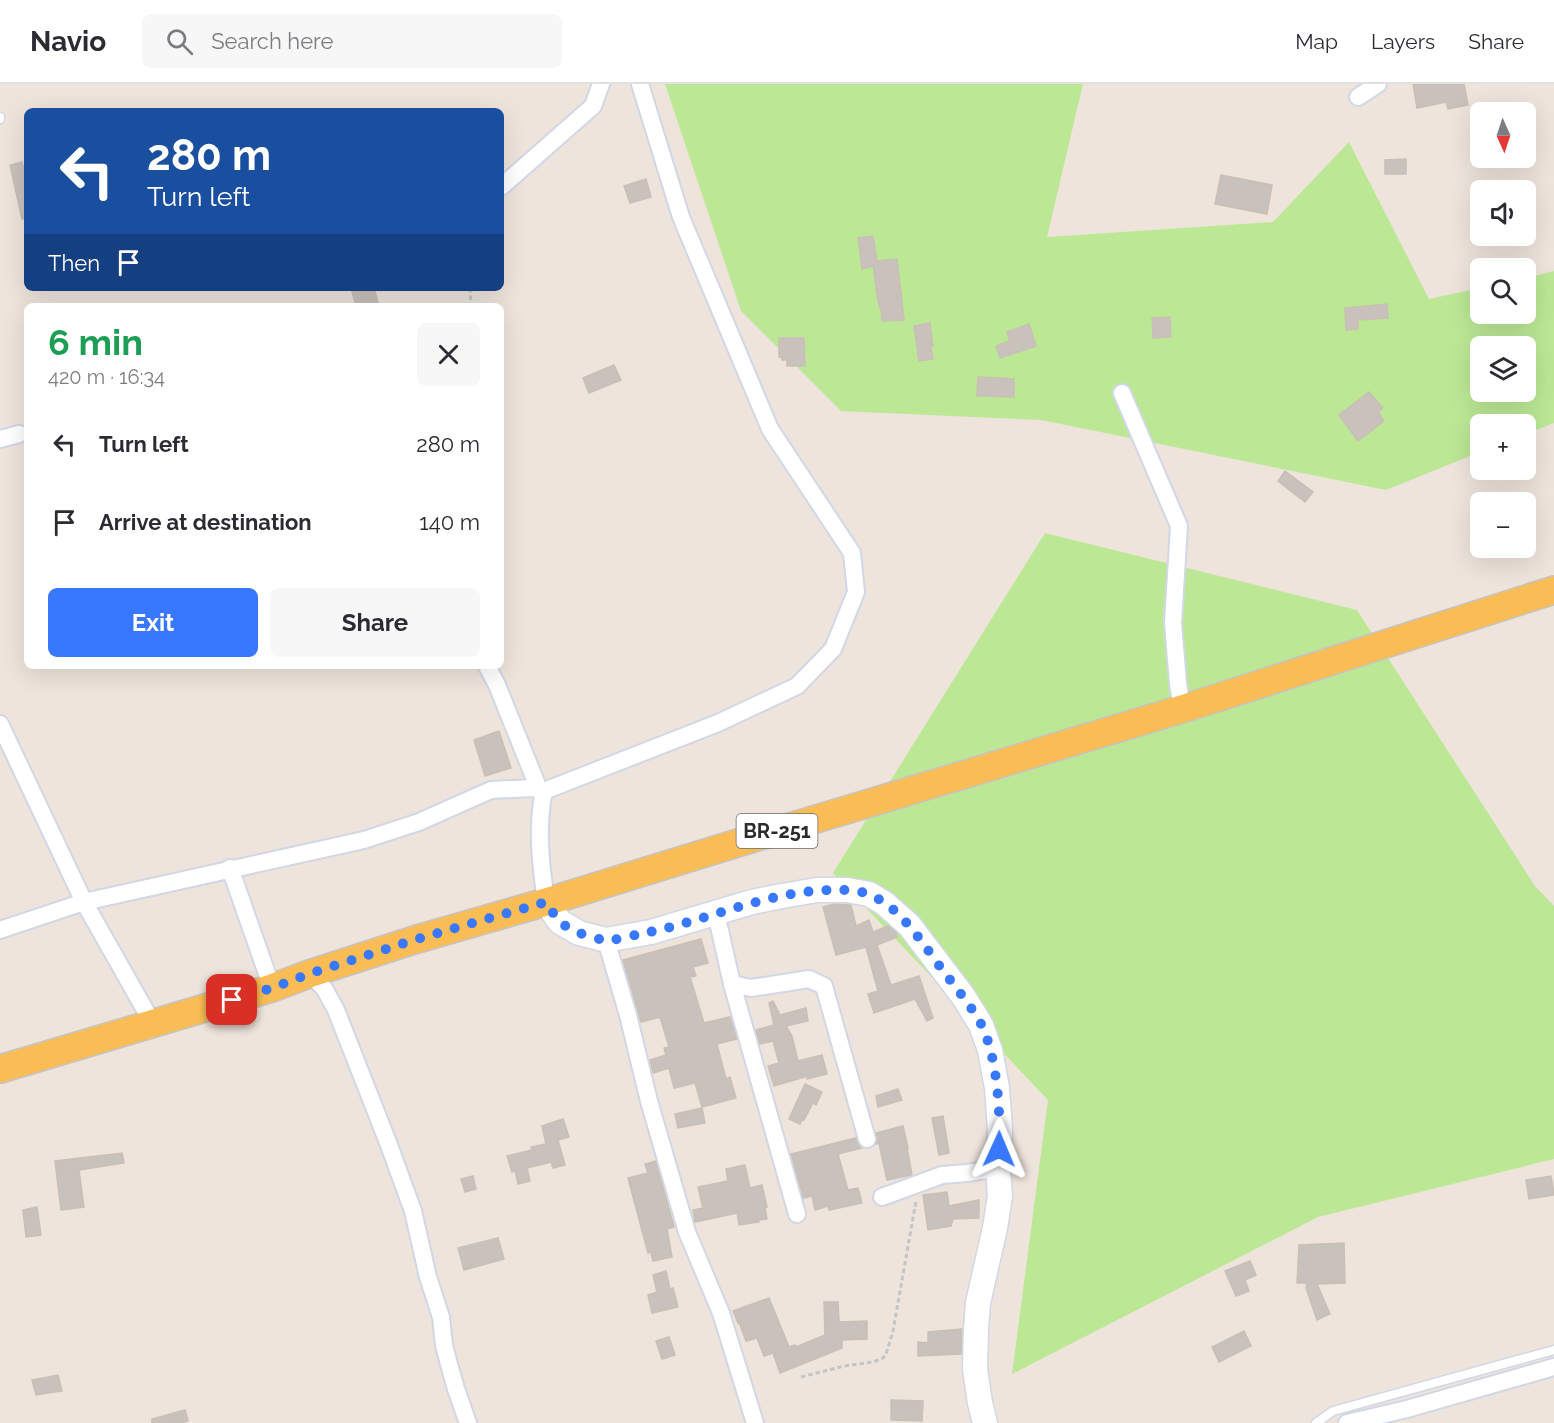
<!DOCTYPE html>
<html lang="en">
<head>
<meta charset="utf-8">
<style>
  :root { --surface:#fff; --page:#f7f7f7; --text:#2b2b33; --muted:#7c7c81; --line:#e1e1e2; --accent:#3877ff }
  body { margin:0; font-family:Raleway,sans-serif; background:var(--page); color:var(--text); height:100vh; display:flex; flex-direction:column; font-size:22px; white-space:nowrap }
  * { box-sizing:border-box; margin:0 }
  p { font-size:20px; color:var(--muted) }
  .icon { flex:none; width:33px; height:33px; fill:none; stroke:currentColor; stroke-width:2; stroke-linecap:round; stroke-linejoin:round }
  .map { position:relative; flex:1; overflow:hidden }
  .details { position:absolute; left:24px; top:219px; width:480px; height:366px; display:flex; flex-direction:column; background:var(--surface); border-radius:9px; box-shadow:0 6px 24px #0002 }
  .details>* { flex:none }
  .top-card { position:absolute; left:24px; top:24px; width:480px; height:183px; border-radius:9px; box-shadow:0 6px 24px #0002; background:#1a4fa0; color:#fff; overflow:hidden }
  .needle { width:39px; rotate:177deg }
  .buttons { position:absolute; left:1470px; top:18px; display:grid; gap:12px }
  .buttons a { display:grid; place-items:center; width:66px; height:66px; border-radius:9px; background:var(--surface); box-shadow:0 6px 24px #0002; font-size:30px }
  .pin { position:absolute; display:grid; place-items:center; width:51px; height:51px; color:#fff; margin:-26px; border-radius:12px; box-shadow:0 3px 9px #0006 }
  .me { position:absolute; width:66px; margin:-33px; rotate:1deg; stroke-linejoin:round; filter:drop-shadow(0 0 4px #0008) }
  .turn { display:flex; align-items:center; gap:21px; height:126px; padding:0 24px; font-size:27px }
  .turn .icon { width:78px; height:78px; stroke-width:2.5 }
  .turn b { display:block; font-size:42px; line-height:51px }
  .then { display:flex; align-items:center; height:57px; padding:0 24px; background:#0003; gap:12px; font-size:22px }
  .round { display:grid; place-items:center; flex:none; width:63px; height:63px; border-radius:9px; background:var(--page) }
  .overview { display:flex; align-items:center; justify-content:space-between; height:102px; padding:0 24px }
  h1 { font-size:36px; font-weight:700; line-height:45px; color:#1e9e55 }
  .primary-button { display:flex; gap:12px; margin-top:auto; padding:12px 24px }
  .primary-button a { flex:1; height:69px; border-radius:9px; background:var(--accent); color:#fff; font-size:24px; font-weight:700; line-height:69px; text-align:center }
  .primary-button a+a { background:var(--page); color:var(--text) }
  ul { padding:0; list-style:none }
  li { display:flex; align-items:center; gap:18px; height:78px; padding:0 24px }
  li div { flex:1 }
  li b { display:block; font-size:22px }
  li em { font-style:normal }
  header { display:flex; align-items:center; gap:36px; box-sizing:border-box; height:84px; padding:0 30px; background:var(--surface); border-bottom:2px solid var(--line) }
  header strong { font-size:28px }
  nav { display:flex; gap:33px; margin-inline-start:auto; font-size:21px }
  .search { width:420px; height:54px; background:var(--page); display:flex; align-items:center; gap:15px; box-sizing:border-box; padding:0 21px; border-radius:9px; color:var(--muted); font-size:22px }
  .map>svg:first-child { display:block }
  .green { fill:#bce895; fill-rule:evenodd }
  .building { fill:#c9c1bb; stroke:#c9bfb5; stroke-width:1.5 }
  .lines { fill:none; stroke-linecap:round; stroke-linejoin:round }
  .lane-casing { stroke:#d1d7e5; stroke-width:11 }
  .street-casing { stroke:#d1d7e5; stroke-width:20 }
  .secondary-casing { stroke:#d1d7e5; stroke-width:27 }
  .primary-casing { stroke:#c4c4c4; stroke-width:30 }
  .path { stroke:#c4c4c4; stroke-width:3; stroke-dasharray:4.5 3; stroke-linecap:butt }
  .lane { stroke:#fff; stroke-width:8 }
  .street { stroke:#fff; stroke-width:16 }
  .secondary { stroke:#fff; stroke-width:24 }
  .primary { stroke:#fabd55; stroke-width:27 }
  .route { stroke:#3877ff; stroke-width:10; stroke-dasharray:0 18 }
  .labels { text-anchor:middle; stroke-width:5; stroke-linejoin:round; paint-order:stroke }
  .shield { fill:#fff; stroke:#6b6b6b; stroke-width:1.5 }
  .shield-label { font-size:20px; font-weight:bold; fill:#2b2b2b }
</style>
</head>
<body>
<header>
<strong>Navio</strong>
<div class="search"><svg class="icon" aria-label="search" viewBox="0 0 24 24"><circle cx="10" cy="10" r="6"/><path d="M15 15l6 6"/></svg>Search here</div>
<nav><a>Map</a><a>Layers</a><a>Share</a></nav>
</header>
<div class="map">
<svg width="1554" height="1339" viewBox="0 0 1554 1339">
  <rect width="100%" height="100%" fill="#eee4dc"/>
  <g class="green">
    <path d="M665,0H1083L1047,153L1273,138L1349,58L1429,215L1480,204V230H1526V194L1554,187V339L1526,350V340H1480V368L1386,406L1041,336L841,327L741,227ZM1480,262H1526V308H1480Z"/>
    <path d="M1045,449L1357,526L1535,802L1554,822V1075L1318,1133L1012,1290L1048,1016L833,789Z"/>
  </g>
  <g class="building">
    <path d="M1413,0H1464L1468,21L1448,25L1446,18L1417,24Z"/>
    <path d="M1406,75V90H1385V76Z"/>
    <path d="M22,78L24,86L27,85V134L22,135L10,81Z"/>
    <path d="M1221,91L1272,101L1267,130L1215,120Z"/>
    <path d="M646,95L651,113L630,119L624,102Z"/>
    <path d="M873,152L877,177L897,175L904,236L882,237L881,224H880L878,217L873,182L862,185L858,154Z"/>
    <path d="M351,204H374L379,222H356Z"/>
    <path d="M1387,220L1388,234L1358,236V245L1346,246L1345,224Z"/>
    <path d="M1170,233L1171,253L1153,254L1152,234Z"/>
    <path d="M930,239L933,262H931L933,275L919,277L914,242Z"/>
    <path d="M1029,240L1036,262L1000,274L996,262L1010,257L1007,248Z"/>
    <path d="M779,254H804L805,282H787V276H782V273H779Z"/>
    <path d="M614,281L621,296L589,309L583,294Z"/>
    <path d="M978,293L1014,295V313L977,312Z"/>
    <path d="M1369,308L1383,324L1378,328L1384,337L1358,357L1339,331Z"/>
    <path d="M1285,387L1313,408L1305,418L1278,397Z"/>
    <path d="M499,647L511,684L485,692L474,656Z"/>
    <path d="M834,820L851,821L856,842L869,836L873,848L888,842L896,848L897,853L877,861L891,901L919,892L933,934L927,937L915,915L874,929L868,910L878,907L866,863L836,871L823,823Z"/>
    <path d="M701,855L708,879L693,883L696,892L690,893L704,939L730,933L737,955L717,960L726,995L730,993L736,1014L702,1023L695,999L674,1004L669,984L653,989L650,976L666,971L664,964L669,963L660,933L641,938L623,876Z"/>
    <path d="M773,917L780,931L806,924L808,937L786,942L792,952L798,977L822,971L827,990L807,995L808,992L774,1002L768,982L779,979L773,957L760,960L756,946L774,941L769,919Z"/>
    <path d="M805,1000L822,1008L816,1021L813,1019L804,1036H802L800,1040L789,1035Z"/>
    <path d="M898,1005L902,1016L878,1023L876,1012Z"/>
    <path d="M702,1024L705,1039L678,1044L675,1030Z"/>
    <path d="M943,1032L949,1069L939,1071L932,1034Z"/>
    <path d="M563,1035L569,1053L558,1056L565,1081L553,1084L551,1078L527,1084L530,1097L518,1100L515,1087L512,1088L507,1072L532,1066L531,1063L546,1060L542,1042Z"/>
    <path d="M903,1042L908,1064H907L912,1091L887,1096L880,1064L879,1059L876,1060L877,1057L876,1049Z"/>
    <path d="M856,1054L859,1062L862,1064L838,1070L848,1106L858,1104L862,1119L829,1126L828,1122L815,1126L812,1112L803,1114L791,1070Z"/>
    <path d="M122,1069L124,1079L79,1086L84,1123L61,1126L55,1077Z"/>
    <path d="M656,1077L674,1143L667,1145L672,1173L653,1177L651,1168L648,1169L628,1094L648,1089L645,1080Z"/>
    <path d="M745,1081L750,1104L762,1101L767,1123L765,1124L767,1135L758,1136L759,1138L739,1141L737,1129L695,1138L693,1126L703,1124L698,1103L728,1097L726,1085Z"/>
    <path d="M473,1092L476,1105L465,1108L461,1095Z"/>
    <path d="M1551,1092L1554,1111L1529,1115L1526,1096Z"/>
    <path d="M947,1108L949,1122L979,1116V1134L953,1135L951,1142L928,1146L923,1111Z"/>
    <path d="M37,1123L41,1151L26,1153L23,1126Z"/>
    <path d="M498,1154L504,1175L464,1186L458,1164Z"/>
    <path d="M1344,1159L1345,1199L1317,1200L1330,1230L1317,1236L1306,1204L1307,1199H1297L1299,1161Z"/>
    <path d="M1250,1177L1256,1191L1245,1196L1249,1207L1236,1212L1225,1187Z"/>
    <path d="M666,1187L670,1205L673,1204L678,1223L652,1229L648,1211L657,1208L653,1191Z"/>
    <path d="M769,1214L789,1263L795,1261L796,1263L825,1251L824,1218H838L839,1238L867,1237V1255L842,1256V1264L780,1289L773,1269L764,1272L757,1254L746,1257L739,1238L738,1239L733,1227Z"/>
    <path d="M962,1245L961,1270L918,1272V1258L928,1259V1248Z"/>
    <path d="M1244,1247L1251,1262L1219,1278L1212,1263Z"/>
    <path d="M669,1253L675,1271L662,1275L656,1257Z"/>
    <path d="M58,1291L62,1307L36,1311L32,1296Z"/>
    <path d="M891,1316L923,1317L922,1337L891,1336Z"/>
    <path d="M185,1326L188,1337L181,1339H152V1335Z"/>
  </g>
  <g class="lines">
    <defs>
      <g id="lane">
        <path d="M0,33V35"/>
        <path d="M1316,1339L1333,1327L1554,1266"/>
      </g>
      <g id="street">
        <path d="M1358,13L1378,0"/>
        <path d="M501,103L593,22L601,0"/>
        <path d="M1122,309L1179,442L1173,539L1178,599L1182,625"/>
        <path d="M0,355L19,350"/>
        <path d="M487,582L497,601L536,698L534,704"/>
        <path d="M0,640L84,818L153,940"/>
        <path d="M544,707C536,743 541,782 546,818"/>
        <path d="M230,784L272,904"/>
        <path d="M716,829L732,900L797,1130"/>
        <path d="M0,846L84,818L364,756L419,738L491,706L534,704L544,707L718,639L797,602L833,565L856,508L852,469L770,345L681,133L640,0"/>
        <path d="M606,856L628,931L649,1017L687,1148L721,1229L755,1339"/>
        <path d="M309,890L324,904L336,926L389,1061L413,1127L428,1193L441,1233L444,1261L449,1280L456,1305L468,1339"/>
        <path d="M732,900L751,904L809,895L824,902L867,1055"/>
        <path d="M882,1113L942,1091L967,1089L998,1084"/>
        <path d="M1347,1339L1407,1325L1554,1283"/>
      </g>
      <path id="secondary" d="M546,818L560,838L579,849L606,856L651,848L752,818L782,812L817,806H847L869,810L884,819L909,841L963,912L981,941L990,966L997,1004L1000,1046L998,1084L1000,1112L995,1144L978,1219L976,1245L975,1285L980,1319L985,1339"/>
      <path id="primary" d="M0,985L272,904L309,890L414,856L546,818L783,745L1182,625L1554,506"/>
    </defs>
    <use href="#lane" class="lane-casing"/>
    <use href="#street" class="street-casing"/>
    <use href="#secondary" class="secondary-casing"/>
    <use href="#primary" class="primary-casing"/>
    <g class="path">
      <path d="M470,204L471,222"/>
      <path d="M801,1293L844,1282L873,1278L883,1274L886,1270L893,1247L916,1117"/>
    </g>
    <use href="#lane" class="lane"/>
    <use href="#street" class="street"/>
    <use href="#secondary" class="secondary"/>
    <use href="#primary" class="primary"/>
  </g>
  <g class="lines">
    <path class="route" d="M232,916L272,904L309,890L414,856L546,818C550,824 554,831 559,837C568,846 591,854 604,856C615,857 629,852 640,850C704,838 764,808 830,806C843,806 857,805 870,811C902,824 924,862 944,888C957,905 971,922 981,940C997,971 1001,1030 999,1065"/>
  </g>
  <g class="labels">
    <rect class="shield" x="736.5" y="730" width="81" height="34" rx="4.5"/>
    <g class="shield-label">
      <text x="777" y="754">BR-251</text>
    </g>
  </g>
</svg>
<div class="buttons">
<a><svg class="needle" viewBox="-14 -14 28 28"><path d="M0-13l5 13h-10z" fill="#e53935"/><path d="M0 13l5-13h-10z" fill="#7c7c81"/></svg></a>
<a><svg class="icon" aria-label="sound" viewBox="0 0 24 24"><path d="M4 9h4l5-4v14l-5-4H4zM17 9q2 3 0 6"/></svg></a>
<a><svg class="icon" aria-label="search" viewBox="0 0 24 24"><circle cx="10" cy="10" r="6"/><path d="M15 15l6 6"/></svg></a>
<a><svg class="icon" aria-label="layers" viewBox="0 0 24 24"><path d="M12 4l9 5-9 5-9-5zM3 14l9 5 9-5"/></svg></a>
<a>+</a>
<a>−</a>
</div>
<div class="pin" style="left:232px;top:916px;background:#d93025"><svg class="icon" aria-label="arrive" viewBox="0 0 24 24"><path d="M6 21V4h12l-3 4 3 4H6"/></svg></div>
<svg class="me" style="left:999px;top:1065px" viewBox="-20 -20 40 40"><path d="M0-17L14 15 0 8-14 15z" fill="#3877ff" stroke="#fff" stroke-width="4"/></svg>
<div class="top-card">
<div class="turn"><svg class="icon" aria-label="left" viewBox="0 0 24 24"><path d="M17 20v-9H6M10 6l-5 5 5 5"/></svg><div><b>280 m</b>Turn left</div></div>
<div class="then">Then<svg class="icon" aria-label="arrive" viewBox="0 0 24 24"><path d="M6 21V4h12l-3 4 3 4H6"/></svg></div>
</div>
<section class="details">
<div class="overview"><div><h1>6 min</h1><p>420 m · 16:34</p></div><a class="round"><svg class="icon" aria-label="close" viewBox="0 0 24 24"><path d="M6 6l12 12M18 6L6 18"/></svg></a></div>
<ul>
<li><svg class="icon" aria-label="left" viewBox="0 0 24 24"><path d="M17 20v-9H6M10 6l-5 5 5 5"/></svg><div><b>Turn left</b></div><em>280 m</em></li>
<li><svg class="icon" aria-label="arrive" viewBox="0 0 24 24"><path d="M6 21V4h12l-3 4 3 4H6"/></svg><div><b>Arrive at destination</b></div><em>140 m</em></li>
</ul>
<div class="primary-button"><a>Exit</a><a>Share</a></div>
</section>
</div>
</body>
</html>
